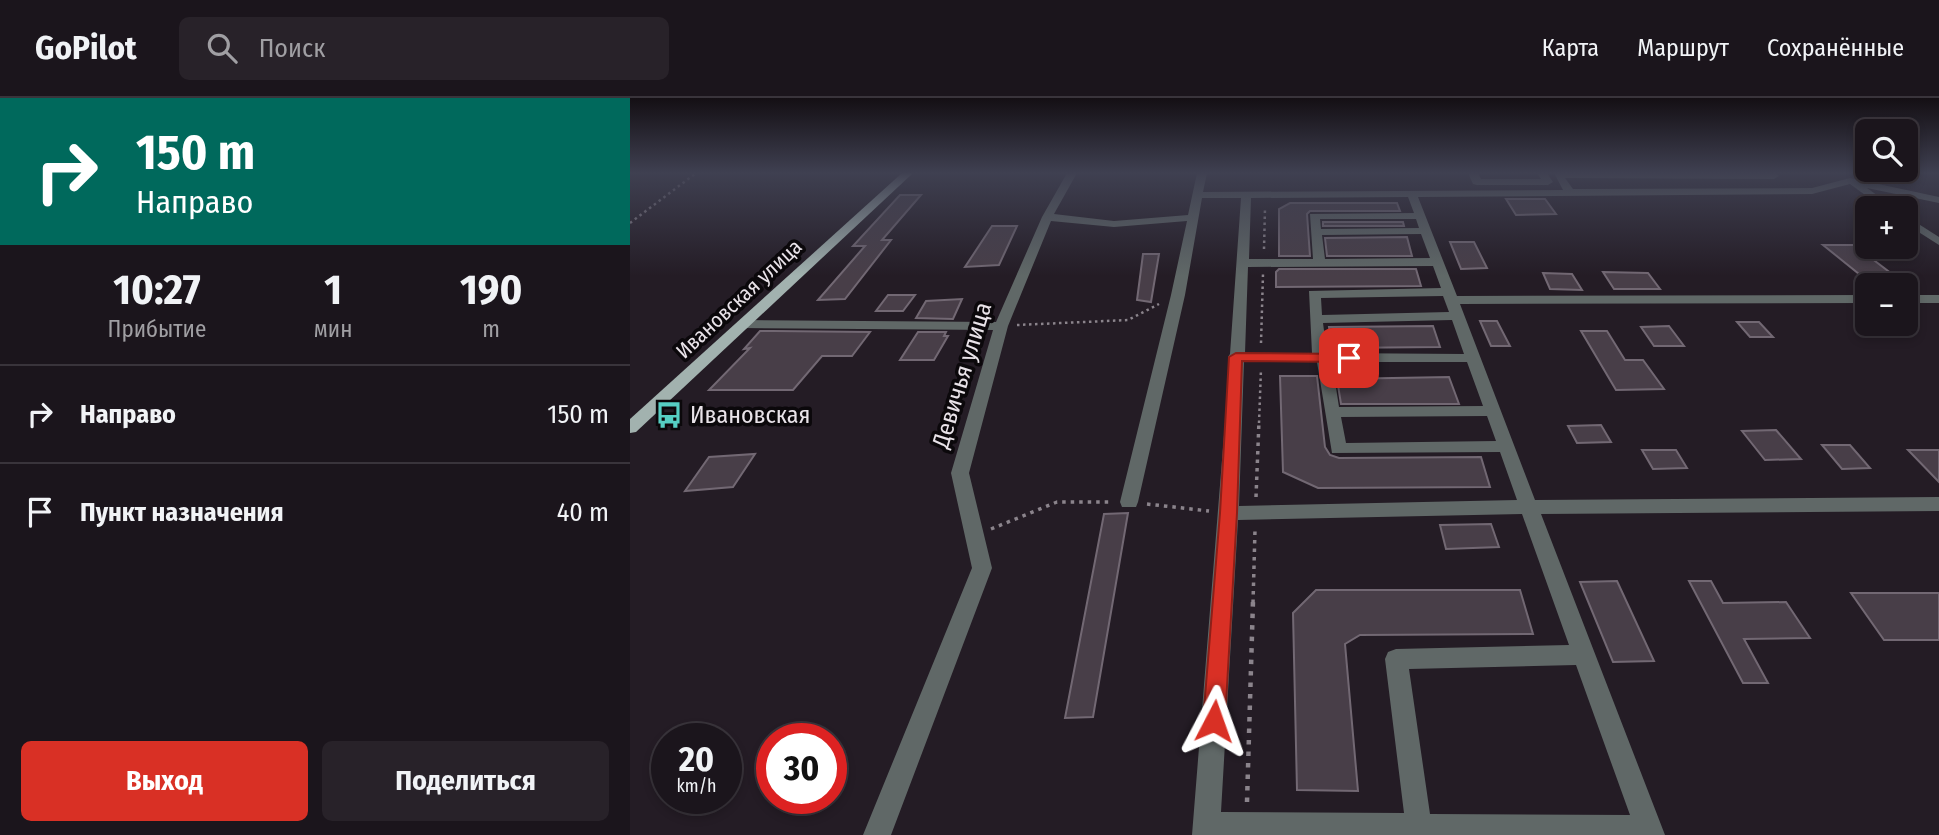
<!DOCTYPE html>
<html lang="ru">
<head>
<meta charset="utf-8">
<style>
  :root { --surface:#1b151c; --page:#282229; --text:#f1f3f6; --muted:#a09fa3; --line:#39343b; --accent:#d93025 }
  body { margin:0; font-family:"Fira Sans Condensed",sans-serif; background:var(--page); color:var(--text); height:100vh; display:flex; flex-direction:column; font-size:26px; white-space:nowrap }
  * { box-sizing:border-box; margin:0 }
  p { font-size:23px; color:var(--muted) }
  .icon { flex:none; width:38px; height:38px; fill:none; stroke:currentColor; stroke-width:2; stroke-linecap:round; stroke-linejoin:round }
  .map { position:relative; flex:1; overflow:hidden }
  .panel { display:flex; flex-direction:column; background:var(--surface); width:630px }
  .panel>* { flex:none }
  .banner { background:#00695c; color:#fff; overflow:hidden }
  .controls { position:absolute; left:1225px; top:21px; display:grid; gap:14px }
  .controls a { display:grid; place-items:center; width:63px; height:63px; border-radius:10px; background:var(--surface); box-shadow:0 4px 10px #0003,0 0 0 2px var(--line); font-size:35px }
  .speed { position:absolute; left:21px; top:625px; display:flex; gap:14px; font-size:35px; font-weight:700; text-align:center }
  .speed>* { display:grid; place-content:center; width:91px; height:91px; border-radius:50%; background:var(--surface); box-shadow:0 4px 10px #0003,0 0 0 2px var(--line); line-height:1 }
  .speed small { font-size:18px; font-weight:400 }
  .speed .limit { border:10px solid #d22; background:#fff; color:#111 }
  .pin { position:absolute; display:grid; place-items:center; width:60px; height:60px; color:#fff; margin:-30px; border-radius:14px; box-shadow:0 4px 10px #0006 }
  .me { position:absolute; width:77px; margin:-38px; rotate:4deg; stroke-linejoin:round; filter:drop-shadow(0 0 5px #0008) }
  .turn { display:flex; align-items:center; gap:24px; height:147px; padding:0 21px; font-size:32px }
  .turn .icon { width:91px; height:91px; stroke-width:2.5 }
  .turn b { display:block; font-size:49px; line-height:60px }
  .eta { display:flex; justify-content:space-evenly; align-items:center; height:119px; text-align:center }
  .eta b { font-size:42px; font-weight:700; line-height:49px }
  .cta { display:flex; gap:14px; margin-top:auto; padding:14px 21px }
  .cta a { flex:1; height:80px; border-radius:10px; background:var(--accent); color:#fff; font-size:28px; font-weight:700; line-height:80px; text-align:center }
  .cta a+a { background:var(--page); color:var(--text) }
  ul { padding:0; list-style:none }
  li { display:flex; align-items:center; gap:21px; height:98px; padding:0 21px; border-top:2px solid var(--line) }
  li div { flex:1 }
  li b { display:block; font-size:26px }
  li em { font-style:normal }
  header { display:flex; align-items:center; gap:42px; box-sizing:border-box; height:98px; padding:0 35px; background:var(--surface); border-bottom:2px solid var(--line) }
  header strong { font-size:33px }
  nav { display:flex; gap:38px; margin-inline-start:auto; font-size:24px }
  .search { width:490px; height:63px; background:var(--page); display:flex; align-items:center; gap:18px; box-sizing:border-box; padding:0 24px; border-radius:10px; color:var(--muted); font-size:26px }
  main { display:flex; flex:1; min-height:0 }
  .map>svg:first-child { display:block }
  .building { fill:#483e48; stroke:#726873; stroke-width:2 }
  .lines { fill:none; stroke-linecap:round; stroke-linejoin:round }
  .path-far2 { stroke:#8b848c; stroke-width:2.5; stroke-dasharray:2.5 3.5; stroke-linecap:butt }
  .path-far1 { stroke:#8b848c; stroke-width:3.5; stroke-dasharray:3.5 5; stroke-linecap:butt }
  .path { stroke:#8b848c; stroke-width:4.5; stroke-dasharray:4.5 7; stroke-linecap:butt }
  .minor { fill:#606867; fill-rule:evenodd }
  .major { fill:#a2b2af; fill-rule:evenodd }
  .route { fill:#d93025; stroke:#8d1f18; stroke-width:2 }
  .labels { text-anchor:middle; stroke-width:7; stroke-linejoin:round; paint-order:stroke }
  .far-street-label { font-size:21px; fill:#e9e3e9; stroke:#0b080b }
  .street-label { font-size:24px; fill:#e9e3e9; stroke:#0b080b }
  .poi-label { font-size:24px; fill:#e9e3e9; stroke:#0b080b; text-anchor:start }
</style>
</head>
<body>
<header>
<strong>GoPilot</strong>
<div class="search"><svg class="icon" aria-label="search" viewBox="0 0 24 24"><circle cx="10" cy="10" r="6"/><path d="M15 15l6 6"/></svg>Поиск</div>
<nav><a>Карта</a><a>Маршрут</a><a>Сохранённые</a></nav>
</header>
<main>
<section class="panel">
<div class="banner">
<div class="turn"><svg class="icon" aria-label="right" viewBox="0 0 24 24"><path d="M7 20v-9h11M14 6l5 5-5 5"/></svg><div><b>150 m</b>Направо</div></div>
</div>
<div class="eta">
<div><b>10:27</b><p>Прибытие</p></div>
<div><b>1</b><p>мин</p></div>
<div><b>190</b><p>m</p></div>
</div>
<ul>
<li><svg class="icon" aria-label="right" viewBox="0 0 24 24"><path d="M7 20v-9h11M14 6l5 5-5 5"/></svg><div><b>Направо</b></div><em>150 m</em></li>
<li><svg class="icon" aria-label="arrive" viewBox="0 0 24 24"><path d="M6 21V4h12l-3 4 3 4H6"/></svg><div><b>Пункт назначения</b></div><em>40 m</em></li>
</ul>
<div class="cta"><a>Выход</a><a>Поделиться</a></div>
</section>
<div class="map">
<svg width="1309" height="737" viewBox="0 0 1309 737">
  <rect width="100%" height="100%" fill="#241c25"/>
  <g class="building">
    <path d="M270,97H291L252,142H261L215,201L188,202L235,148H223Z"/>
    <path d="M876,101H915L926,116L886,117Z"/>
    <path d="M660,105H767L770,113H680L677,116L680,158H649V111Z"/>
    <path d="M693,124H773L774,128H693Z"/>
    <path d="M362,128H387L369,167L335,169Z"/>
    <path d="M777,139L782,158H697L695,140Z"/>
    <path d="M820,144H844L857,170L831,171Z"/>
    <path d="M1193,147H1224L1262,176H1229Z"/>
    <path d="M513,156H529L521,204L507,202Z"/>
    <path d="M649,171H786L791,188L646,189V174Z"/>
    <path d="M973,174L1018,175L1030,191H984Z"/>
    <path d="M913,175L942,176L952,192L920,191Z"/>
    <path d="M258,197H285L273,213H246Z"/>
    <path d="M332,201L323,221L286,220L296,203Z"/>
    <path d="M850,223H867L880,248H861Z"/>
    <path d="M1107,224H1129L1143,239H1120Z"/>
    <path d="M803,228L810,249L702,250L699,229Z"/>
    <path d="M1039,228L1054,248H1024L1011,229Z"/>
    <path d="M130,233H144L240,234L222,258H192L163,292H79L120,250L114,251Z"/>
    <path d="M951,233H977L995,262H1013L1034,291L986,292Z"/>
    <path d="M288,234H316L314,238H318L304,262H270Z"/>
    <path d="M650,278H687L695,349L700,357L709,360L851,359L860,389L688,390L653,374Z"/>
    <path d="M819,279L829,306H711L707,281Z"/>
    <path d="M971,327L981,344L947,345L938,328Z"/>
    <path d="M1146,332L1171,361L1135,362L1112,333Z"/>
    <path d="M1192,347H1220L1240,370L1212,371Z"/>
    <path d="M1012,352H1046L1057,370L1023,371Z"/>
    <path d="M1278,352H1309V384Z"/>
    <path d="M125,356L103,389L55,393L79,359Z"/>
    <path d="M498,415L463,619L435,620L474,416Z"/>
    <path d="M861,426L869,449L816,451L810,427Z"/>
    <path d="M987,483L1024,563L983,564L950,484Z"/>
    <path d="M1059,483H1081L1093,505L1156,504L1180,540L1114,541L1138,585H1113Z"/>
    <path d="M686,492H890L903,536L730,537L715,546L728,693L667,692L663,515Z"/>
    <path d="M1221,495H1309V542H1254Z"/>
  </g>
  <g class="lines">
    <g class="path-far2">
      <path d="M0,125L66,75"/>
      <path d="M634,151L635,110"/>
      <path d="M387,227L498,222L529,206"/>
      <path d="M631,245L633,176"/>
      <path d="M629,325L631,271"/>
    </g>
    <g class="path-far1">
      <path d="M626,399L629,323"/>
      <path d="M517,406L579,413"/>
      <path d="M361,431L427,404H482"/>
      <path d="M623,505L625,432"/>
    </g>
    <path class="path" d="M617,704L623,503"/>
    <g class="minor">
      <path d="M437,75H447L424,116L484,123L558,117L567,75H577L573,94L933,92L924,75H1145L1149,78L1144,81L935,80L943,91L1182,90L1220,80L1309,99V105L1237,90L1265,110H1253L1220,86L1182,96L788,99L827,198L1237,197V205L830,206L905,402L1309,399V413L911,416L1035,737H562L600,262L598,259L600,256L611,100H572L555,197L508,404L506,409H492L490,404L541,197L557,123L484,129L421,123L378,228L339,375L362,470L261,737H233L342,470L321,375L363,232L113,230L106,226L113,222L366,224L412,119ZM778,99L784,115L680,116L683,161H619L621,100ZM690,121H786L789,130L691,131ZM791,136L800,160L695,161L692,137ZM803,168L811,190L679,193L682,255H615L618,169ZM813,198L819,214L692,217L691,200ZM822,222L834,256L697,255L693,225ZM614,263L687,264L702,355L870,354L887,402L609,408ZM702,264H837L853,308L709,309ZM857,318L866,343L716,345L711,319ZM892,416L939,547L766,551L758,554L755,561L774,715L591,714L608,422ZM946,567L1000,717L800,716L779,571Z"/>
      <path d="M838,75H848L851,81H911L907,75H917L923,84L918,87H847L843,86Z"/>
      <path d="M1276,118L1309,139V147L1276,126Z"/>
      <rect x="1276" y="197" width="33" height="8"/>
    </g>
    <path class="major" d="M272,75H283L6,334L0,335V321Z"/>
  </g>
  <linearGradient id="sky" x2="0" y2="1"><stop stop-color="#140f14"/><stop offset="0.42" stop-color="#3f4051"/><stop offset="1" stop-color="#3f4051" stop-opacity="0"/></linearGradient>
  <rect width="1309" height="178" fill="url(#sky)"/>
  <path class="route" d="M606,255L719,256L726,260L719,264L612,263L607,415L595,623L592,631L584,634L576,631L573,623L590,415L599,259Z"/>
  <defs>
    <symbol id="bus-bare" viewBox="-9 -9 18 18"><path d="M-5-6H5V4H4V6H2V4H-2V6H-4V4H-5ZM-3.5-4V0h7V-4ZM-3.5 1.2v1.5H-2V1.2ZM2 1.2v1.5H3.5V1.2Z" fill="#56cec3" stroke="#0b080b" stroke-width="2.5" paint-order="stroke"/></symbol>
  </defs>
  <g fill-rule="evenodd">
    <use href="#bus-bare" x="20" y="298" width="38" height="38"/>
  </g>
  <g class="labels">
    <g class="far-street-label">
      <text transform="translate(109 201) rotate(-43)" y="7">Ивановская улица</text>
    </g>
    <g class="street-label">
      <text transform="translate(332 277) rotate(-73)" y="8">Девичья улица</text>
    </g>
    <g class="poi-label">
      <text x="60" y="325">Ивановская</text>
    </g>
  </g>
</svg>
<div class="controls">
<a><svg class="icon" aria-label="search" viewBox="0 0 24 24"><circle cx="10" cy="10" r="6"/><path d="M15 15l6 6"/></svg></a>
<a>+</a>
<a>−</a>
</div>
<div class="speed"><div>20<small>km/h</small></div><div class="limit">30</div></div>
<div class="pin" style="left:719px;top:260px;background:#d93025"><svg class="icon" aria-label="arrive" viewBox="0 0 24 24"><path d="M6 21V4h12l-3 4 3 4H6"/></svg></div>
<svg class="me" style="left:584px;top:623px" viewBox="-20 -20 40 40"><path d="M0-17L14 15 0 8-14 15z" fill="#d93025" stroke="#fff" stroke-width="4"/></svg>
</div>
</main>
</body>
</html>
